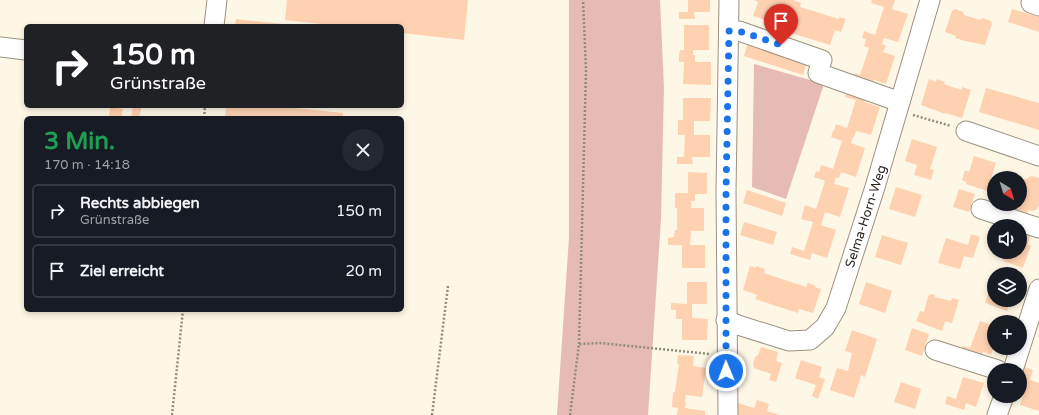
<!DOCTYPE html>
<html lang="de">
<head>
<meta charset="utf-8">
<style>
  :root { --surface:#171b24; --page:#242831; --text:#f1f3f6; --muted:#9ea1a6; --line:#363941 }
  body { margin:0; font-family:"Varela Round",sans-serif; background:var(--page); color:var(--text); height:100vh; display:flex; flex-direction:column; font-size:15px; white-space:nowrap }
  * { box-sizing:border-box; margin:0 }
  p { font-size:13px; color:var(--muted) }
  .icon { flex:none; width:22px; height:22px; fill:none; stroke:currentColor; stroke-width:2; stroke-linecap:round; stroke-linejoin:round }
  .map { position:relative; flex:1; overflow:hidden }
  .drawer { position:absolute; left:24px; top:116px; width:380px; height:196px; display:flex; flex-direction:column; background:var(--surface); border-radius:6px; box-shadow:0 2px 6px #0003 }
  .drawer>* { flex:none }
  .guide { position:absolute; left:24px; top:24px; width:380px; height:84px; border-radius:6px; box-shadow:0 2px 6px #0003; background:#202124; color:#fff; overflow:hidden }
  .needle { width:26px; rotate:142deg }
  .tools { position:absolute; left:987px; top:171px; display:grid; gap:8px }
  .tools a { display:grid; place-items:center; width:40px; height:40px; border-radius:50%; background:var(--surface); box-shadow:0 2px 6px #0003; font-size:20px }
  .pin { position:absolute; display:grid; place-items:center; width:34px; height:34px; color:#fff; margin:-41px -17px; border-radius:50% 50% 50% 0; rotate:-45deg; box-shadow:0 0 4px #0007 }
  .pin .icon { rotate:45deg }
  .me { position:absolute; width:44px; margin:-22px; rotate:359deg; stroke-linejoin:round; filter:drop-shadow(0 0 3px #0008) }
  .turn { display:flex; align-items:center; gap:14px; height:84px; padding:0 20px; font-size:18px }
  .turn .icon { width:52px; height:52px; stroke-width:2.5 }
  .turn b { display:block; font-size:28px; line-height:34px }
  .round { display:grid; place-items:center; flex:none; width:42px; height:42px; border-radius:21px; background:var(--page) }
  .headline { display:flex; align-items:center; justify-content:space-between; height:68px; padding:0 20px }
  h1 { font-size:24px; font-weight:800; line-height:30px; color:#1e9e55 }
  ul { padding:0; list-style:none }
  li { display:flex; align-items:center; gap:12px; height:54px; margin:0 8px 6px; padding:0 12px; border:2px solid var(--line); border-radius:6px }
  li div { flex:1 }
  li b { display:block; font-size:15px }
  li em { font-style:normal }
  .map>svg:first-child { display:block }
  .green { fill:#e6bbb5 }
  .building { fill:#fed1b1 }
  .lines { fill:none; stroke-linecap:round; stroke-linejoin:round }
  .minor-casing { stroke:#9b917e; stroke-width:21 }
  .path { stroke:#908b7f; stroke-width:2.5; stroke-dasharray:2 2; stroke-linecap:butt }
  .minor { stroke:#fff; stroke-width:19 }
  .route { stroke:#1a73e8; stroke-width:7; stroke-dasharray:0 12.6 }
  .labels { text-anchor:middle; stroke-width:4; stroke-linejoin:round; paint-order:stroke }
  .street-label { font-size:13px; fill:#2c2921; stroke:#fff }
</style>
</head>
<body>
<div class="map">
<svg width="1039" height="415" viewBox="0 0 1039 415">
  <rect width="100%" height="100%" fill="#fff7e6"/>
  <g class="green">
    <path d="M569,0H660L664,88L661,219L648,415H557L569,237Z"/>
    <path d="M754,64L824,84L786,199L752,187Z"/>
  </g>
  <g class="building">
    <path d="M287,0H468L464,40L402,33V26H339L285,20Z"/>
    <path d="M688,0H710V12H694L695,19H679V12H688Z"/>
    <path d="M754,0H793L801,3L800,7L839,19V17L846,19L841,32L835,30L830,45L791,33L792,28L753,16L758,2Z"/>
    <path d="M872,0H895L892,9L908,14L898,42L884,38L882,44L886,46L883,52L895,56L886,84L874,80L872,87L853,80L855,73L860,75L869,48L864,46L866,39L862,38L864,31L875,35L884,7L871,3Z"/>
    <path d="M955,9L963,12L964,15L980,20L983,18L991,21L992,24L985,45L965,41L955,38L956,36L945,32L952,11Z"/>
    <path d="M1012,9L1039,17V32L1008,22Z"/>
    <path d="M236,19L291,25V26H235Z"/>
    <path d="M684,25H709V50H693V55H695V62H711V85L683,84L684,62H679V55L680,50H684Z"/>
    <path d="M748,43L807,62L803,75L744,56Z"/>
    <path d="M929,79L936,82L937,79L945,82L944,84L961,90L962,87L971,90L962,118L945,113V114L921,105Z"/>
    <path d="M986,88L1039,103V130L979,112Z"/>
    <path d="M847,89L867,96L864,102L880,107L871,135L856,131L854,137H853L851,143L865,148L856,177L841,172L839,178L836,177L834,184L849,188L840,217L825,212L823,218L821,225L836,230L827,258L812,253L810,260L790,254L792,247L804,251L813,222L801,219L805,205L816,209L825,181L814,177L816,171L819,172L821,165L833,169L842,141L831,137L833,131H834L836,124L847,128L856,100L845,97Z"/>
    <path d="M683,98H711L710,121H694V135H710V157H692L693,164H677V157H684L685,135H678V120H683Z"/>
    <path d="M133,106H142L139,118H131Z"/>
    <path d="M226,106H274L343,113V118H225Z"/>
    <path d="M110,107L123,109L121,118L109,116Z"/>
    <path d="M912,139L937,147L930,169L934,170L931,180L914,175L917,165L905,161Z"/>
    <path d="M974,156L996,163L987,191L966,184V182L962,180L965,170L969,172Z"/>
    <path d="M688,172L707,173V194H695V201H691V208H704V231H691L690,245H705V268H682V245H668V238L674,237L675,230H677V208H675V193H688Z"/>
    <path d="M1032,176L1039,178V205L1037,209L1033,211L1028,210L1026,217L1006,210L1008,204H1020V190L1023,180Z"/>
    <path d="M896,187L922,195L915,217L889,209Z"/>
    <path d="M959,189L975,194L969,212L953,207Z"/>
    <path d="M747,190L786,203L782,216L743,203Z"/>
    <path d="M744,222L777,232L773,245L740,235Z"/>
    <path d="M1020,226L1032,230L1028,244L1031,246L1023,268L1003,261L1005,252H1020Z"/>
    <path d="M971,234L980,237L973,258L964,256L960,269L938,263L946,238L968,245Z"/>
    <path d="M882,235L908,243L901,265L875,257Z"/>
    <path d="M750,266L756,268V266L765,269L764,273L806,287L808,283L816,286L815,287L821,289L813,313L799,309L798,313L776,306L755,299L757,295L743,290Z"/>
    <path d="M1000,267L1016,272L1015,274H998Z"/>
    <path d="M993,278L994,279V300H1011L1007,311L985,303Z"/>
    <path d="M687,282H707V304H692V318L708,319L707,340H682V319H676V310H671V303L687,304Z"/>
    <path d="M866,282L892,291L885,313L859,304Z"/>
    <path d="M932,294L935,295V297L951,301L952,298L959,300L952,323L945,321L942,331L916,321L920,311L924,312L928,296Z"/>
    <path d="M980,321L994,326V345L991,355L983,352L981,358L961,352L963,346L970,348Z"/>
    <path d="M912,328L929,334L922,356L905,350Z"/>
    <path d="M852,330L877,339L865,377L861,375L854,398L830,390L837,368L848,371L852,353L845,351Z"/>
    <path d="M761,347L778,352L776,361L782,363L776,382L769,380L771,374L754,368L753,363L755,357L758,355Z"/>
    <path d="M678,355L694,356L693,366L706,368L702,397L686,395L685,401L686,402L685,408L705,411V415H677L678,408L672,407L673,392H675L679,364H677Z"/>
    <path d="M801,360L822,367L819,377L825,379L818,399L812,396L816,385L795,378Z"/>
    <path d="M1025,367L1033,370L1030,380L1039,383V411L1020,405L1025,390L1020,388V383Z"/>
    <path d="M963,377L984,383L976,407L966,403L964,410L945,404L947,396L956,399Z"/>
    <path d="M901,382L921,389L915,409L894,402Z"/>
    <path d="M757,400L769,404L767,411L780,415H738V403L754,408Z"/>
  </g>
  <g class="lines">
    <defs>
      <g id="minor">
        <path d="M1031,3L1039,6"/>
        <path d="M214,26L217,0"/>
        <path d="M729,31H739L822,60L818,73L900,102"/>
        <path d="M0,47L26,50"/>
        <path d="M966,131L1039,156"/>
        <path d="M981,209L1039,228"/>
        <path d="M726,320L738,325L789,341L810,340L825,327L836,308L875,187L930,0"/>
        <path d="M935,350L998,370"/>
        <path d="M1013,370L1039,289"/>
        <path d="M728,415L726,192L729,0"/>
        <path d="M997,415L1004,396"/>
      </g>
    </defs>
    <use href="#minor" class="minor-casing"/>
    <g class="path">
      <path d="M913,115L951,126"/>
      <path d="M204,118L205,106"/>
      <path d="M579,344L586,70L583,0"/>
      <path d="M172,415L183,310"/>
      <path d="M432,415L448,286"/>
      <path d="M570,415L579,344L600,343L710,354"/>
    </g>
    <use href="#minor" class="minor"/>
  </g>
  <g class="lines">
    <path class="route" d="M726,371V192L729,31H739L781,45"/>
  </g>
  <g class="labels">
    <g class="street-label">
      <text transform="translate(865 216) rotate(-72)" y="5">Selma-Horn-Weg</text>
    </g>
  </g>
</svg>
<div class="tools">
<a><svg class="needle" viewBox="-14 -14 28 28"><path d="M0-13l5 13h-10z" fill="#e53935"/><path d="M0 13l5-13h-10z" fill="#9ea1a6"/></svg></a>
<a><svg class="icon" aria-label="sound" viewBox="0 0 24 24"><path d="M4 9h4l5-4v14l-5-4H4zM17 9q2 3 0 6"/></svg></a>
<a><svg class="icon" aria-label="layers" viewBox="0 0 24 24"><path d="M12 4l9 5-9 5-9-5zM3 14l9 5 9-5"/></svg></a>
<a>+</a>
<a>−</a>
</div>
<div class="pin" style="left:781px;top:45px;background:#d93025"><svg class="icon" aria-label="arrive" viewBox="0 0 24 24"><path d="M6 21V4h12l-3 4 3 4H6"/></svg></div>
<svg class="me" style="left:726px;top:371px" viewBox="-20 -20 40 40"><circle r="17" fill="#1a73e8" stroke="#fff" stroke-width="3"/><path d="M0-11L8 9 0 5-8 9z" fill="#fff"/></svg>
<div class="guide">
<div class="turn"><svg class="icon" aria-label="right" viewBox="0 0 24 24"><path d="M7 20v-9h11M14 6l5 5-5 5"/></svg><div><b>150 m</b>Grünstraße</div></div>
</div>
<section class="drawer">
<div class="headline"><div><h1>3 Min.</h1><p>170 m · 14:18</p></div><a class="round"><svg class="icon" aria-label="close" viewBox="0 0 24 24"><path d="M6 6l12 12M18 6L6 18"/></svg></a></div>
<ul>
<li><svg class="icon" aria-label="right" viewBox="0 0 24 24"><path d="M7 20v-9h11M14 6l5 5-5 5"/></svg><div><b>Rechts abbiegen</b><p>Grünstraße</p></div><em>150 m</em></li>
<li><svg class="icon" aria-label="arrive" viewBox="0 0 24 24"><path d="M6 21V4h12l-3 4 3 4H6"/></svg><div><b>Ziel erreicht</b></div><em>20 m</em></li>
</ul>
</section>
</div>
</body>
</html>
